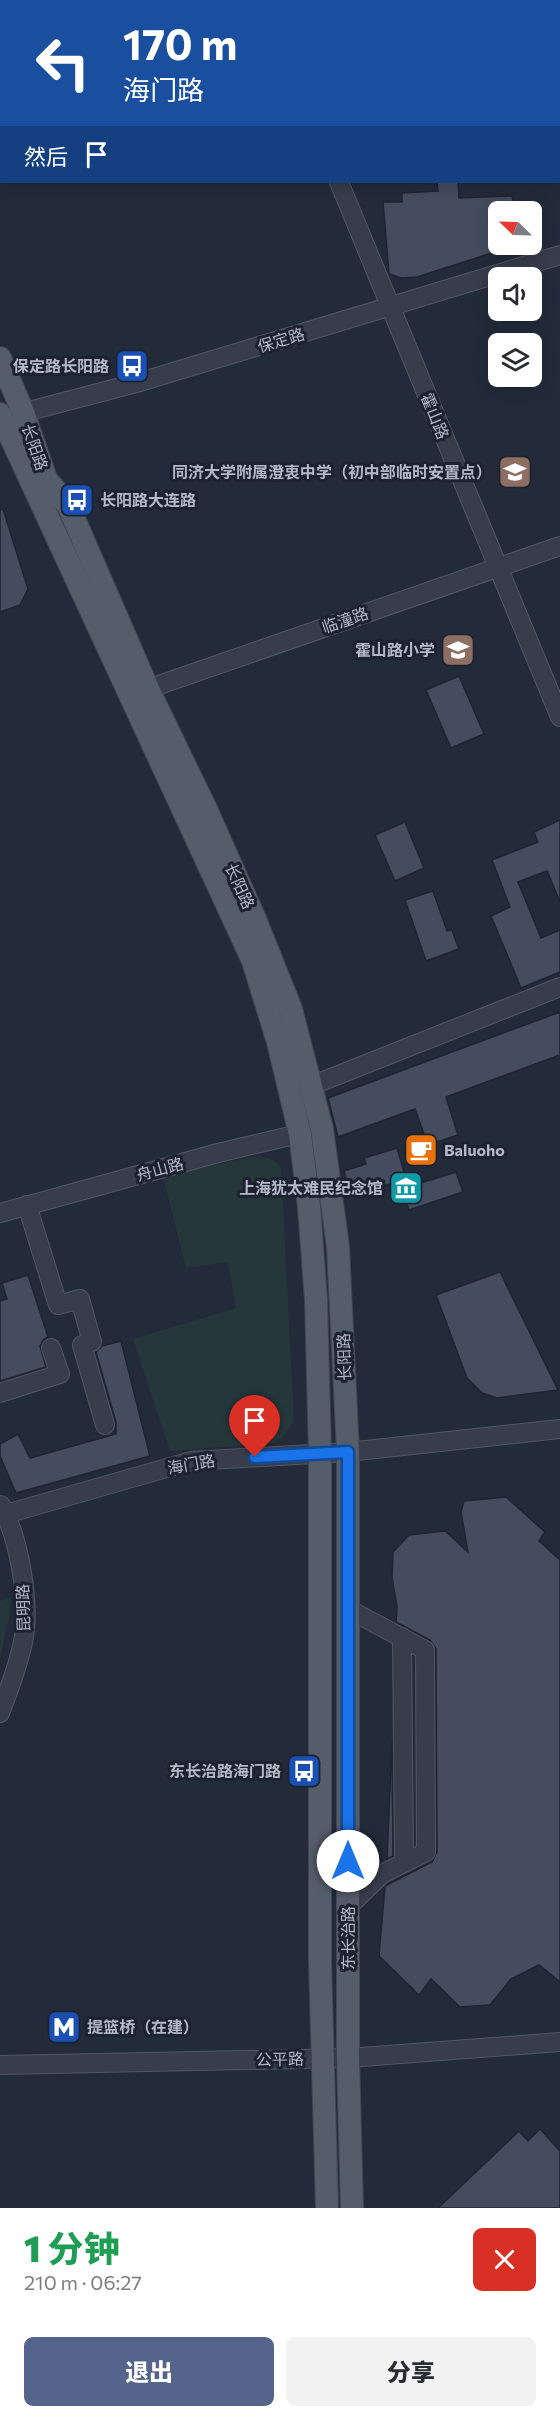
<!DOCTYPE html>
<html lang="zh">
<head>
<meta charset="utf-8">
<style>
  :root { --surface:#fff; --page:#f2f2f3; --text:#2b2b33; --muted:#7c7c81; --accent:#55648a }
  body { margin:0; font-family:Commissioner,"Noto Sans SC",sans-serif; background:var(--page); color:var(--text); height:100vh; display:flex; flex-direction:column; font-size:22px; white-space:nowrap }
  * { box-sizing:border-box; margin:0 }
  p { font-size:20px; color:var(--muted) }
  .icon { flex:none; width:33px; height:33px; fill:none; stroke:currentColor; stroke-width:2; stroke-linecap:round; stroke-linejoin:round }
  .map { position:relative; height:2208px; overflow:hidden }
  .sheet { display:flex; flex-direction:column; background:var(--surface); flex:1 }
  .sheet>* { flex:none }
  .top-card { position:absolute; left:0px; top:0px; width:561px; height:183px; box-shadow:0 3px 15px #0003; background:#1a4fa0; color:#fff; overflow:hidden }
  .needle { width:39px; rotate:293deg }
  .controls { position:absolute; left:488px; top:201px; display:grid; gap:12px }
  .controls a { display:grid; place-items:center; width:54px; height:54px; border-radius:9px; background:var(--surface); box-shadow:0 3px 15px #0003; font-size:30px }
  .pin { position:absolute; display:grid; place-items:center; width:51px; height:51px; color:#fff; margin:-62px -26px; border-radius:50% 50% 50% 0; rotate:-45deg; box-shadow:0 0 6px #0007 }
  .pin .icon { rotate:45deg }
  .me { position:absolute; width:66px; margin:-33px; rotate:0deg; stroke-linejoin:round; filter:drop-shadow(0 0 4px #0008) }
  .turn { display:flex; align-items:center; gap:21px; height:126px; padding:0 24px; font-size:27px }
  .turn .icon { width:78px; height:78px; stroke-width:2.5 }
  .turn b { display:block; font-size:42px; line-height:51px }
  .then { display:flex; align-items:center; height:57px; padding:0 24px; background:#0003; gap:12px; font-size:22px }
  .round { display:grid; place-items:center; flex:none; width:63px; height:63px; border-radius:9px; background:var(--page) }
  .headline { display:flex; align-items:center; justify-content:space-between; height:102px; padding:0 24px }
  h1 { font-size:36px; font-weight:800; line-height:45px; color:#1e9e55 }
  .action { display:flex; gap:12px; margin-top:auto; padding:12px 24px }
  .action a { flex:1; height:69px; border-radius:9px; background:var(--accent); color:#fff; font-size:24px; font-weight:800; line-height:69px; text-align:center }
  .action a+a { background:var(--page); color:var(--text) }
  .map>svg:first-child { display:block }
  .green { fill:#25373b }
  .building { fill:#444c5e; stroke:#1e2431; stroke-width:1.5 }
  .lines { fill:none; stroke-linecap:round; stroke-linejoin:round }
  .minor-casing { stroke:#525865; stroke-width:20 }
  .major-casing { stroke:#404653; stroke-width:24 }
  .minor { stroke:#373d4a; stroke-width:18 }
  .major { stroke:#555c6a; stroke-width:22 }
  .route-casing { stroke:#114b97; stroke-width:15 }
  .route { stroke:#1a73e8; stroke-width:10 }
  .labels { text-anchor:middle; stroke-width:6; stroke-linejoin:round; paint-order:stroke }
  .street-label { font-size:16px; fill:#b2b8c6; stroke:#1c222f }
  .poi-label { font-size:16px; font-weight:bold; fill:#b2b8c6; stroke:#1c222f; text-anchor:end }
</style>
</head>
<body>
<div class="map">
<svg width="560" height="2208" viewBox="0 0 560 2208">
  <rect width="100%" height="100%" fill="#232b3a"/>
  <g class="green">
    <path d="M252,1157C264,1157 274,1157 281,1168L294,1422L282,1438L273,1443L170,1451L133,1339L236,1308L228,1262L186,1268L163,1176Z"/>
    <path d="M11,1597L9,1617L0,1659V1601Z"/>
  </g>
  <g class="building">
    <path d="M437,182H458L459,198L512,196L516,212H498V251L417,277L401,278L389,274L383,202H402V193L438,191Z"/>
    <path d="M3,509L28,589L20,605L0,612V510Z"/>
    <path d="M459,676L484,734L451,748L426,690Z"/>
    <path d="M560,820V902L547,871L518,882L541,938L560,930V972L521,988L491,916L510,907L492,860L538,842L534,832Z"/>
    <path d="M405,822L424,868L395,881L375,835Z"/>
    <path d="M433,891L447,931L452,930L459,949L426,961L405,900Z"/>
    <path d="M560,1012V1055L446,1097L458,1135L428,1145L415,1109L338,1137L328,1098Z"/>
    <path d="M397,1148L406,1179L374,1189L372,1185L350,1192L344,1171L366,1164L364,1158Z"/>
    <path d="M456,1172L463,1192L409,1210L402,1189Z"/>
    <path d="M500,1272L558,1390L497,1398L482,1393L467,1378L436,1295Z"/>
    <path d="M28,1275L48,1337L43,1340L40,1346L46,1367L0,1381V1301L7,1299L2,1283Z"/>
    <path d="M121,1341L150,1456L16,1493L0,1456V1444L18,1434L30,1458L116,1434V1422L96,1352L102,1346Z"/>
    <path d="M506,1497L545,1532L539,1541L560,1560V1982L539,1965L511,1979L490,2005L460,2007L431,1979L419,1995L379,1956L385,1886L432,1862L437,1852L436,1649L430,1640L396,1622L397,1607L392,1578L393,1552L409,1535L445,1531L468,1552L461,1512L464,1501Z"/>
    <path d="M392,1740L393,1856L387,1859Z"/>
    <path d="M540,2129L560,2151V2208H438L519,2131L528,2141Z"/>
  </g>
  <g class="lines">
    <defs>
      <g id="minor">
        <path d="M280,0V2"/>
        <path d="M339,182L560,717"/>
        <path d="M10,416L140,382L560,255"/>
        <path d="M136,693L560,546"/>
        <path d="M298,1091L560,987"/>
        <path d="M27,1205L58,1305L80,1299L92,1342L82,1345L105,1425"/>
        <path d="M0,1213L218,1153L311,1131"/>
        <path d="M0,1393L60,1374L51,1348"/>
        <path d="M6,1514L191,1461L348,1452L560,1429"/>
        <path d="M402,1637L404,1862"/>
        <path d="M0,1713C9,1690 18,1666 23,1642C31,1604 19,1538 1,1505"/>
        <path d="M348,1907L382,1874L426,1852L425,1650L348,1609"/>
        <path d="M0,2065L348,2058L560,2042"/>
      </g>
      <g id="major">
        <path d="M0,358L23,412L46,479L68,505L148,689L206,809L255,919L291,1009L322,1129L338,1247L348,1452V2058L352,2208"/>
        <path d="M0,414L253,961L278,1042L300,1134L309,1207L316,1300L320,1453V1961L327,2208"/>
      </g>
    </defs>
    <use href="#minor" class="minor-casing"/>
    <use href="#major" class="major-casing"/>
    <use href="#minor" class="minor"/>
    <use href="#major" class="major"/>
  </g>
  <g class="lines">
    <defs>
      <path id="route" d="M255,1457L348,1452V1861"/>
    </defs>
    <use href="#route" class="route-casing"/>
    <use href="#route" class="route"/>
  </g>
  <defs>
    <symbol id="bus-square" viewBox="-11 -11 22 22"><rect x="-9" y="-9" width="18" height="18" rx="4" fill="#1a4fb4" stroke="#1c222f"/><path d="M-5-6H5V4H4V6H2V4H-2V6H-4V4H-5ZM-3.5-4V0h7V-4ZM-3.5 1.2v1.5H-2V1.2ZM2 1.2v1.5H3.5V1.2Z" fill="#fff"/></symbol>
    <symbol id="school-square" viewBox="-11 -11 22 22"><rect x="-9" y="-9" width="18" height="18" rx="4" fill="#8d6e63" stroke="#1c222f"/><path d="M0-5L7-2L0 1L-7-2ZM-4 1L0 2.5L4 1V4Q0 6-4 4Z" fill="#fff"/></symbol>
    <symbol id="cafe-square" viewBox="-11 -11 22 22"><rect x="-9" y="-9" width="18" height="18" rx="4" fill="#e8710a" stroke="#1c222f"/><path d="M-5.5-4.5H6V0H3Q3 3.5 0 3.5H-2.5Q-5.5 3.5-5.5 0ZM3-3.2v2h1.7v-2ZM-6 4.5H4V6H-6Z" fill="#fff"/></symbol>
    <symbol id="museum-square" viewBox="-11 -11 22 22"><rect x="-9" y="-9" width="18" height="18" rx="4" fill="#0f9aa8" stroke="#1c222f"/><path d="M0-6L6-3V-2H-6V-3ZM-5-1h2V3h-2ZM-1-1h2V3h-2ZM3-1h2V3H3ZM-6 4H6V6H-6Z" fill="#fff"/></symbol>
    <symbol id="metro-square" viewBox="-11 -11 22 22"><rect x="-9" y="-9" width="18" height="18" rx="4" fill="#1a4fb4" stroke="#1c222f"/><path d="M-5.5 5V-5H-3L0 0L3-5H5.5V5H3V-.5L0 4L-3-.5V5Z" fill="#fff"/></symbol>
  </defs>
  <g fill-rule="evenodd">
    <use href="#bus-square" x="113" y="347" width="38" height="38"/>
    <use href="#school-square" x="496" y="453" width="38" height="38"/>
    <use href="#bus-square" x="58" y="481" width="38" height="38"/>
    <use href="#school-square" x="439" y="631" width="38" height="38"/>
    <use href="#cafe-square" x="402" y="1131" width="38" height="38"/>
    <use href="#museum-square" x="387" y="1169" width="38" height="38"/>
    <use href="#bus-square" x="285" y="1752" width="38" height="38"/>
    <use href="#metro-square" x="45" y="2008" width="38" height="38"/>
  </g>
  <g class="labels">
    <g class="street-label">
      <text transform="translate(281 340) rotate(-17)" y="6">保定路</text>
      <text transform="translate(435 416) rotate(68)" y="6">霍山路</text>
      <text transform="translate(35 447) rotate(71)" y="6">长阳路</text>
      <text transform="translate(345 620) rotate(-19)" y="6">临潼路</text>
      <text transform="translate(240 886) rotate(66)" y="6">长阳路</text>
      <text transform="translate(160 1169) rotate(-15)" y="6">舟山路</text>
      <text transform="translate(344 1357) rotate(-92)" y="6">长阳路</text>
      <text transform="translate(191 1464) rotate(-10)" y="6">海门路</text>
      <text transform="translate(23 1608) rotate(-92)" y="6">昆明路</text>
      <text transform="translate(348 1938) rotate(-90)" y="6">东长治路</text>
      <text transform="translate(280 2059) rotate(-1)" y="6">公平路</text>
    </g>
    <g class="poi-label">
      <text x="109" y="372">保定路长阳路</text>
      <text x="492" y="478">同济大学附属澄衷中学（初中部临时安置点）</text>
      <text x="100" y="506" text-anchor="start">长阳路大连路</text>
      <text x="435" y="656">霍山路小学</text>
      <text x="444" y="1156" text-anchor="start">Baluoho</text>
      <text x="383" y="1194">上海犹太难民纪念馆</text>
      <text x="281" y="1777">东长治路海门路</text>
      <text x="87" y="2033" text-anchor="start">提篮桥（在建）</text>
    </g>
  </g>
</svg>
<div class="controls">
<a><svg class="needle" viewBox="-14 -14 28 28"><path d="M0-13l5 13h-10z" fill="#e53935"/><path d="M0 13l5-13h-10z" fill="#7c7c81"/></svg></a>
<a><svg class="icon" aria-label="sound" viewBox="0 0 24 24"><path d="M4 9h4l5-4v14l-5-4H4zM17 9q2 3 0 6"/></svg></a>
<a><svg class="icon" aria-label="layers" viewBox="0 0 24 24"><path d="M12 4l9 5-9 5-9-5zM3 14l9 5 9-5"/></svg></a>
</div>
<div class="pin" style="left:255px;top:1457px;background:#d93025"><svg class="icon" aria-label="arrive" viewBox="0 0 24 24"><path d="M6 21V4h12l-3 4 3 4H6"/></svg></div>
<svg class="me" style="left:348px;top:1861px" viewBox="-20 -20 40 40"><circle r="19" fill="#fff"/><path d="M0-13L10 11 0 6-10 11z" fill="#1a73e8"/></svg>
<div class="top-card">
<div class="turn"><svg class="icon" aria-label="left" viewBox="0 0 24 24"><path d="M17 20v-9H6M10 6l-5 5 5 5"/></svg><div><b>170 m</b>海门路</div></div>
<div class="then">然后<svg class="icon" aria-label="arrive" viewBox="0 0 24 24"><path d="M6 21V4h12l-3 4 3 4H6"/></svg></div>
</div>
</div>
<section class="sheet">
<div class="headline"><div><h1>1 分钟</h1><p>210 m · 06:27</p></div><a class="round" style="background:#d93025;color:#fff"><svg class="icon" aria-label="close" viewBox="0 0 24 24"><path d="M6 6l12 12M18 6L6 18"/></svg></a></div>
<div class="action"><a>退出</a><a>分享</a></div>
</section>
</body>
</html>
